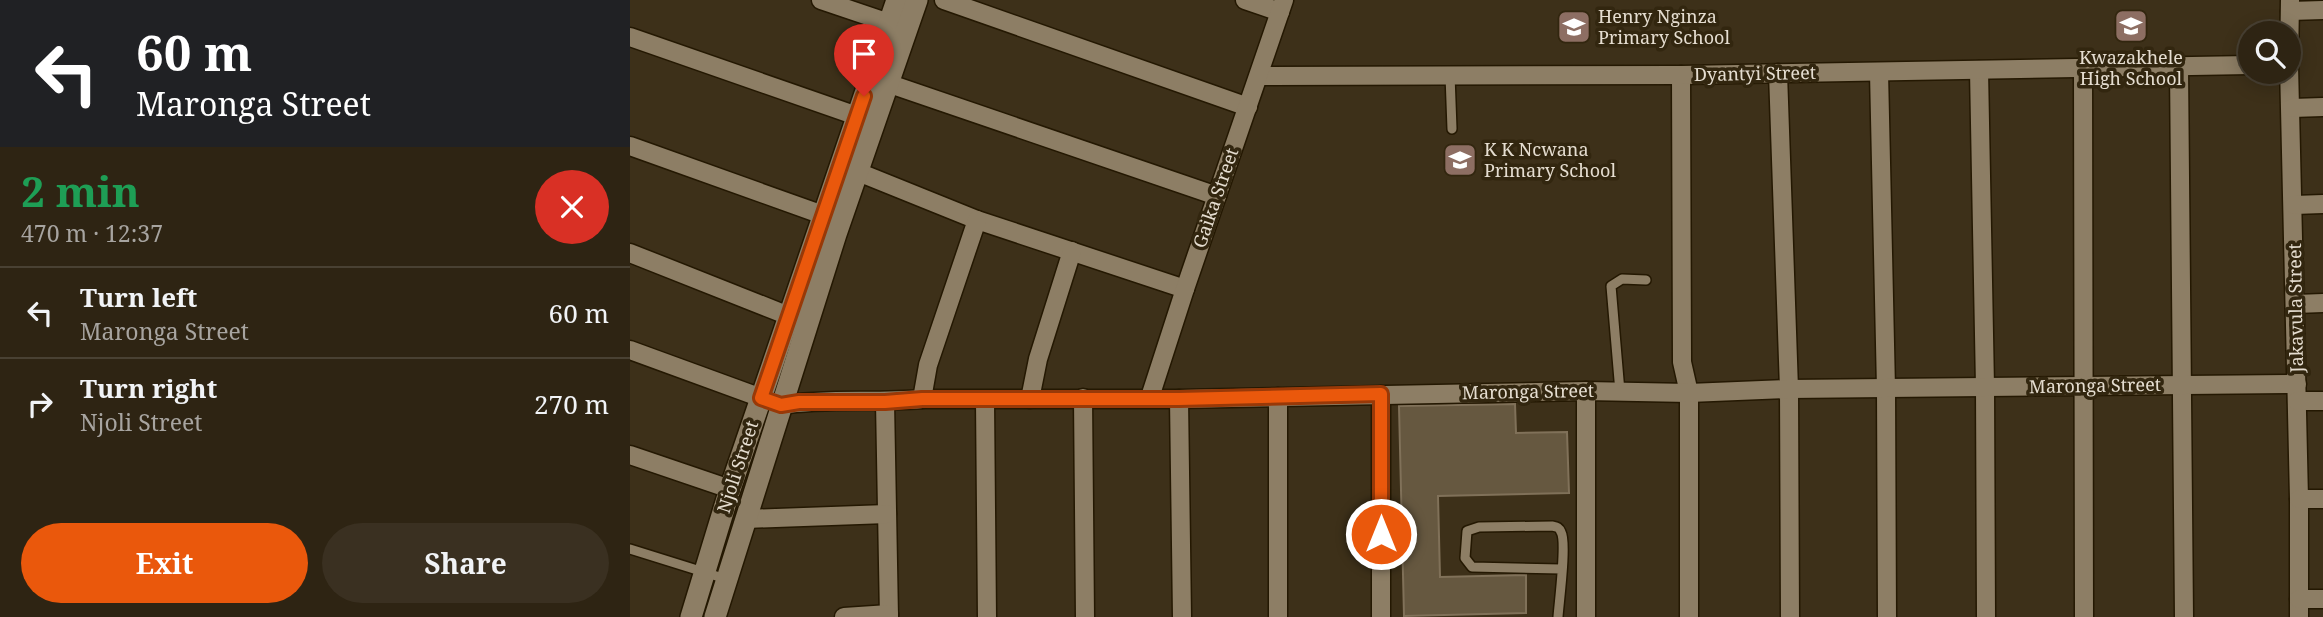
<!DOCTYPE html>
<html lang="en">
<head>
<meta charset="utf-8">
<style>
  :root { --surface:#2e2413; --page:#3a3021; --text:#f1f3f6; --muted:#a7a4a0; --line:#494133; --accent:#ea580c }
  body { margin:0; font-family:"Noto Serif",serif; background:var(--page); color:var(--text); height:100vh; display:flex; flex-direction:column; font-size:26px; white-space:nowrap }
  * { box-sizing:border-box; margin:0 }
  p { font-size:23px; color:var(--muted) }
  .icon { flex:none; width:38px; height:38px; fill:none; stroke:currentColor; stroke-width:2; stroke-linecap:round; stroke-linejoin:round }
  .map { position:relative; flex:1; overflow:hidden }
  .side { display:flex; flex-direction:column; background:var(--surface); width:630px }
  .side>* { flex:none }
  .banner { background:#202124; color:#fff; overflow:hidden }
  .fabs { position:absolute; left:1608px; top:21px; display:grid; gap:14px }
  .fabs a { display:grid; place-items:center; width:63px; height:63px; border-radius:50%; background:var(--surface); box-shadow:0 4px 18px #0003,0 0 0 2px var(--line); font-size:35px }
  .pin { position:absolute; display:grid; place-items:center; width:60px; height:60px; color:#fff; margin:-72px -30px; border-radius:50% 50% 50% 0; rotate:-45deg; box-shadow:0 0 7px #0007 }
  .pin .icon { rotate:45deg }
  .me { position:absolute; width:77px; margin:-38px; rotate:0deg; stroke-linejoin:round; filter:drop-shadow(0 0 5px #0008) }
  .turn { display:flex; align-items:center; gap:24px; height:147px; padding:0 21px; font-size:32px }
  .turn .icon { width:91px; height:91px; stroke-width:2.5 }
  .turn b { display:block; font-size:49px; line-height:60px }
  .round { display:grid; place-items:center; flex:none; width:74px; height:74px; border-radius:37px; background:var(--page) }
  .summary { display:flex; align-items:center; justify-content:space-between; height:119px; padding:0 21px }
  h1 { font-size:42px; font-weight:700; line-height:52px; color:#1e9e55 }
  .action { display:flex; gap:14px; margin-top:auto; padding:14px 21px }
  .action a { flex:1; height:80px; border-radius:42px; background:var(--accent); color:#fff; font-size:28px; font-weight:700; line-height:80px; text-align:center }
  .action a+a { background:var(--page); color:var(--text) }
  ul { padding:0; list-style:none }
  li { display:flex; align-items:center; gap:21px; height:91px; padding:0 21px; border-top:2px solid var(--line) }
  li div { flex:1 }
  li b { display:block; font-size:26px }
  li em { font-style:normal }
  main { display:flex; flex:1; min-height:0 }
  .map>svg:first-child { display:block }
  .building { fill:#665840; stroke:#807159; stroke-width:2 }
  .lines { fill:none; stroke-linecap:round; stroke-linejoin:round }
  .service-casing { stroke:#241802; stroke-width:12 }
  .minor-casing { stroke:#241802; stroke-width:21 }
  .tertiary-casing { stroke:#241802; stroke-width:24 }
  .service { stroke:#8d7e65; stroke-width:9 }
  .minor { stroke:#8d7e65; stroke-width:18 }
  .tertiary { stroke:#8d7e65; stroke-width:21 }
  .route-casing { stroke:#983908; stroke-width:18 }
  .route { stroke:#ea580c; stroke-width:12 }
  .labels { text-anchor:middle; stroke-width:7; stroke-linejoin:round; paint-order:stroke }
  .poi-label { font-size:18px; fill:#e5ddd0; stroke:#32260f; text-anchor:start }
  .street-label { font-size:18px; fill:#e5ddd0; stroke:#32260f }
</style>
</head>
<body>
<main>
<section class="side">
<div class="banner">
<div class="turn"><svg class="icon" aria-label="left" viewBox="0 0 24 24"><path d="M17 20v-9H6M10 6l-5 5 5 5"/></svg><div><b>60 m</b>Maronga Street</div></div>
</div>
<div class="summary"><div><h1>2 min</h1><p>470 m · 12:37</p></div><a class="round" style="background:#d93025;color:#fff"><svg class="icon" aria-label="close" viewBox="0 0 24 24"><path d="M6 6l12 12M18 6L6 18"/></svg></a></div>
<ul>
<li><svg class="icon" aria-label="left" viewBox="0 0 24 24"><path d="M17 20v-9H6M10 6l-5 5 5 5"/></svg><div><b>Turn left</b><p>Maronga Street</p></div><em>60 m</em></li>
<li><svg class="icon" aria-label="right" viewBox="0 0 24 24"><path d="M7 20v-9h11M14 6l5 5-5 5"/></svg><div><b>Turn right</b><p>Njoli Street</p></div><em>270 m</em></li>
</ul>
<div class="action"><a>Exit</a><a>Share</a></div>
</section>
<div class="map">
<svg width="1693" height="617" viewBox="0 0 1693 617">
  <rect width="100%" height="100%" fill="#3d3019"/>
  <path class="building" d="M885,404L886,433L937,432L939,493L808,496L810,577L896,575V613L774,616L769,406Z"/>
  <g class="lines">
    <defs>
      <g id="service">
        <path d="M820,75L822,129"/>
        <path d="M990,392L981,286L992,279L1016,280"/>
        <path d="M0,549L96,579"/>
        <path d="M928,617C929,602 937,542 931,532C929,527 927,527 922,526L849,527L837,531L835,558L842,567L931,569"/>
      </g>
      <g id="minor">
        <path d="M191,0L259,23"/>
        <path d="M314,0L618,107"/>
        <path d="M615,0L650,12"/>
        <path d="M1660,0L1659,65L1669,499V617"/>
        <path d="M1660,11L1693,10"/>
        <path d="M0,37L227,116"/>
        <path d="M1549,67L1554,617"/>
        <path d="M1453,68L1454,617"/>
        <path d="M1349,70L1355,387L1356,617"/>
        <path d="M1249,72L1256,389L1257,617"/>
        <path d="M1148,73L1159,389L1160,617"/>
        <path d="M1051,75L1052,362L1059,393V617"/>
        <path d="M629,76L1051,75L1620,65"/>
        <path d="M257,83L587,196"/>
        <path d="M1662,108L1693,107"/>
        <path d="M0,146L193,215"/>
        <path d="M228,172L347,220L555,289"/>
        <path d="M1664,205L1693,204"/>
        <path d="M0,253L159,316"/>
        <path d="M1666,304L1693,303"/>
        <path d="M0,350L151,405C197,398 245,403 292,399H549L956,391L1059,393L1159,389L1667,384"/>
        <path d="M751,395V617"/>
        <path d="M520,397L555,289L654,0"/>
        <path d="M453,398L455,617"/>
        <path d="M292,399L298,365L347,220"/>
        <path d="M400,399L408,359L442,251"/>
        <path d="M549,399L552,617"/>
        <path d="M355,401L357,617"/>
        <path d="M1667,401H1693"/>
        <path d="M255,402L259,617"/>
        <path d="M0,455L100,489"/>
        <path d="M1669,499H1693"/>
        <path d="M116,519L257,514"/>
        <path d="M1669,599H1693"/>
        <path d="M214,617L259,614"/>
        <path d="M648,617V397"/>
        <path d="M956,617V391"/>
      </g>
      <g id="tertiary">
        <path d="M61,617L100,489L267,0"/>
        <path d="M85,617L206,234L287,0"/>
      </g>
    </defs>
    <use href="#service" class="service-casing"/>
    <use href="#minor" class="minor-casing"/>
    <use href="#tertiary" class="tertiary-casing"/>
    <use href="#service" class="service"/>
    <use href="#minor" class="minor"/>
    <use href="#tertiary" class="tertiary"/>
  </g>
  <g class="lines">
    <defs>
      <path id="route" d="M234,96L131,398L151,405L169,402H255L292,399H549L751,394V534"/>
    </defs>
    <use href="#route" class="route-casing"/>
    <use href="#route" class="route"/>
  </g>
  <defs>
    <symbol id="school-square" viewBox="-11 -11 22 22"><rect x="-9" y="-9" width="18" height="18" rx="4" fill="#8d6e63" stroke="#32260f"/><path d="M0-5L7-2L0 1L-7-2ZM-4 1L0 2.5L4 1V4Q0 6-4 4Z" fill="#fff"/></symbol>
  </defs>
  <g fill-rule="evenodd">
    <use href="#school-square" x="1482" y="7" width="38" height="38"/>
    <use href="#school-square" x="925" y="8" width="38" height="38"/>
    <use href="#school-square" x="811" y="141" width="38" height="38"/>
  </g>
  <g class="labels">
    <g class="poi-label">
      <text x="968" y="23">Henry Nginza<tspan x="968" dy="21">Primary School</tspan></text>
      <text x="1501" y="64" text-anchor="middle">Kwazakhele<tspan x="1501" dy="21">High School</tspan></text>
      <text x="854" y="156">K K Ncwana<tspan x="854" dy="21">Primary School</tspan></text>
    </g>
    <g class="street-label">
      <text transform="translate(1125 74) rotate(-1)" y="6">Dyantyi Street</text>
      <text transform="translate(586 198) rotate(-71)" y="6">Gaika Street</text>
      <text transform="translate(1666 308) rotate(-91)" y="6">Jakavula Street</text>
      <text transform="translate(1465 386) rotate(-1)" y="6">Maronga Street</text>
      <text transform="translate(898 392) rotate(-1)" y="6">Maronga Street</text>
      <text transform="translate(108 467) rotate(-72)" y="6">Njoli Street</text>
    </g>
  </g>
</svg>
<div class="fabs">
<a><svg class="icon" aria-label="search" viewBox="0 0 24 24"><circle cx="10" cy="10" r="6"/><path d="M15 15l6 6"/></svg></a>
</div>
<div class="pin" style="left:234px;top:96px;background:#d93025"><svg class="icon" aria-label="arrive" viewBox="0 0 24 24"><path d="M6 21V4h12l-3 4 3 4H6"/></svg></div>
<svg class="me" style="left:751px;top:534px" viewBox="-20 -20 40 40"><circle r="17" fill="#ea580c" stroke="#fff" stroke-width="3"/><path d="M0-11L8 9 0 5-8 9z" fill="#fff"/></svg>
</div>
</main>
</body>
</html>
